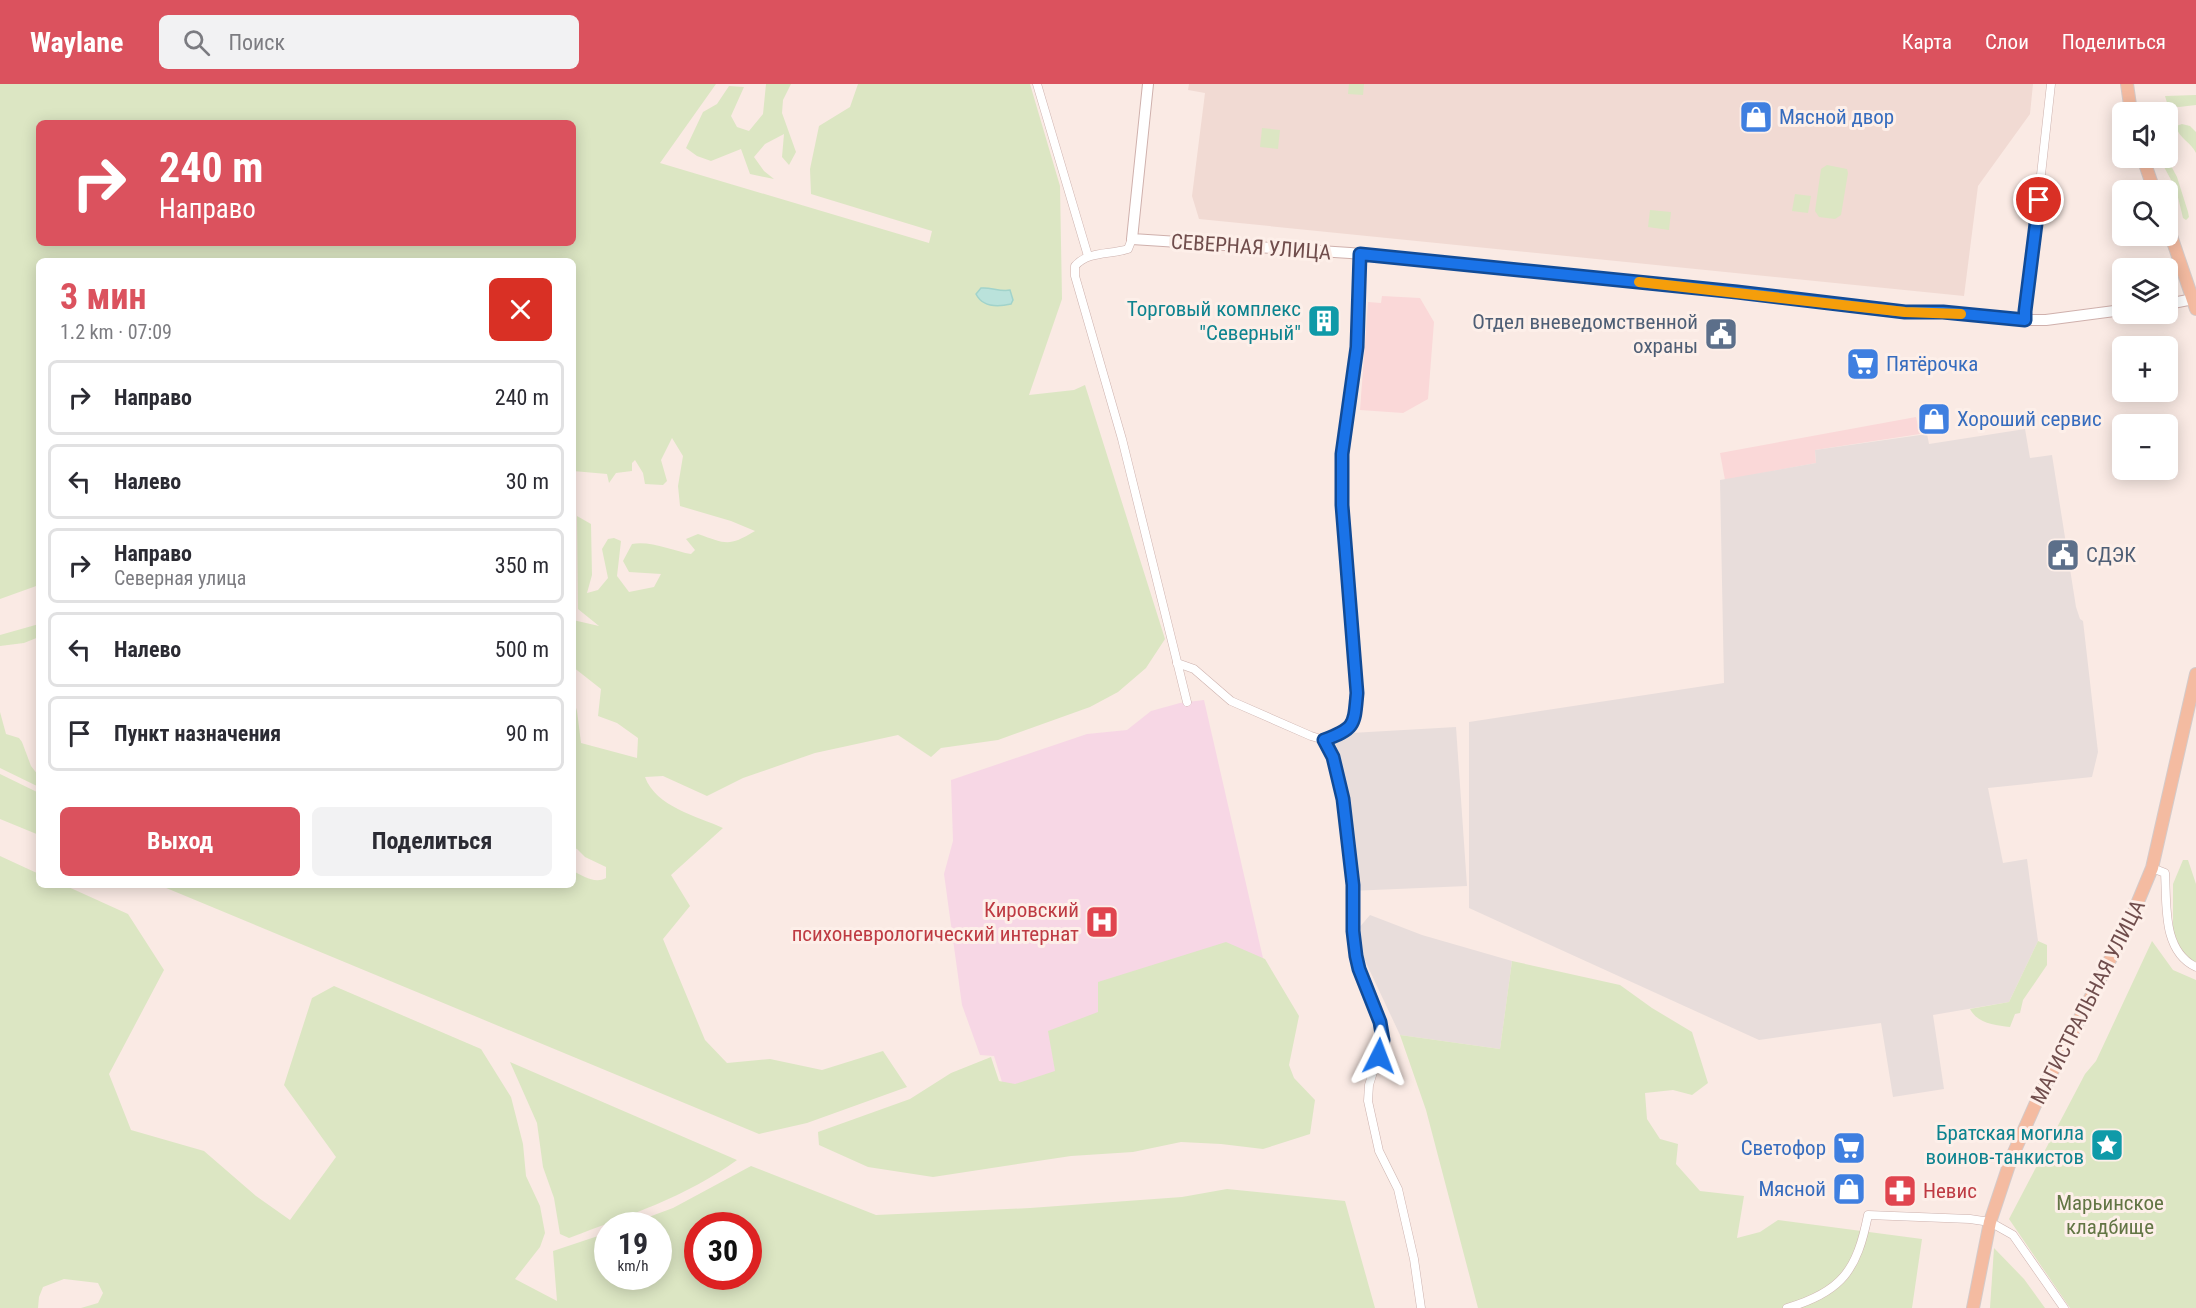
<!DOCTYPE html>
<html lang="ru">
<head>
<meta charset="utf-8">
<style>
  :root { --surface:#fff; --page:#f2f2f3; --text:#2b2b33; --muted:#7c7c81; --line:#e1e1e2; --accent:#db525e }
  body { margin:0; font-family:"Roboto Condensed",sans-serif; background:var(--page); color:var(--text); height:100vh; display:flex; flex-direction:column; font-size:22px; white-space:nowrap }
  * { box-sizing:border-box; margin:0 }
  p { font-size:20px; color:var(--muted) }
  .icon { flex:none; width:33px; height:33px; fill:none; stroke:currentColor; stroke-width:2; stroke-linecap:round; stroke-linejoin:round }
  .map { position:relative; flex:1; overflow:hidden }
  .panel { position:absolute; left:36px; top:174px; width:540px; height:630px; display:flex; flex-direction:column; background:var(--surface); border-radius:9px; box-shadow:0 3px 15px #0003 }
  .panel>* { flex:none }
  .hud { position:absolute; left:36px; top:36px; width:540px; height:126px; border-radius:9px; box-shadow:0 3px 15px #0003; background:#db525e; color:#fff; overflow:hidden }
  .tools { position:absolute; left:2112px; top:18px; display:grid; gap:12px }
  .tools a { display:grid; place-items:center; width:66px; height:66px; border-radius:9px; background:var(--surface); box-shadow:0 3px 15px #0003; font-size:30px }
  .speed { position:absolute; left:594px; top:1128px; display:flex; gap:12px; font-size:30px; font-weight:700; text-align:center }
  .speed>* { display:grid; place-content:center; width:78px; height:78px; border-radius:50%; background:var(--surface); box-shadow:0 3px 15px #0003; line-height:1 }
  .speed small { font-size:15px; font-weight:400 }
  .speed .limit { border:9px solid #d22; background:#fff; color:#111 }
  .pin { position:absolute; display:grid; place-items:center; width:51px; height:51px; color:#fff; margin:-26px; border:3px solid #fff; border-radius:50%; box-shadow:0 2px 6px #0007 }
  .me { position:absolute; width:66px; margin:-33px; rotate:3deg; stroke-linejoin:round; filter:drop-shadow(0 0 4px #0008) }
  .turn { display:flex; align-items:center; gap:21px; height:126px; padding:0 24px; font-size:27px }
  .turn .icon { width:78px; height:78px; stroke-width:2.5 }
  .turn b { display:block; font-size:42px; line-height:51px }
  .round { display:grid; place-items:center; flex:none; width:63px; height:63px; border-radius:9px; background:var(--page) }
  .overview { display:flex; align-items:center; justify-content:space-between; height:102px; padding:0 24px }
  h1 { font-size:36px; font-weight:700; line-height:45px; color:var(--accent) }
  .primary-button { display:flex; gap:12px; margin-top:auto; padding:12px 24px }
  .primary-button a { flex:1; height:69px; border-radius:9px; background:var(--accent); color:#fff; font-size:24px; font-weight:700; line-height:69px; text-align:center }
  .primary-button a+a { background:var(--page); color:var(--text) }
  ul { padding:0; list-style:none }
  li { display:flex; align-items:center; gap:18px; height:75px; margin:0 12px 9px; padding:0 12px; border:3px solid var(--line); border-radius:9px }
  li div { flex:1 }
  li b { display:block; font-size:22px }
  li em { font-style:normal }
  header { display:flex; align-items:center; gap:36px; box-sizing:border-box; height:84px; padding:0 30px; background:var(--accent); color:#fff }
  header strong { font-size:28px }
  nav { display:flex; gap:33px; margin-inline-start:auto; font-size:21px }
  .search { width:420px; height:54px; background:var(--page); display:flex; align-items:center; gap:15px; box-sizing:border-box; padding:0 21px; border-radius:9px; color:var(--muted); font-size:22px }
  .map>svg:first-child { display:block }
  .residential { fill:#f1dad3 }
  .commercial { fill:#fad8d8 }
  .industrial { fill:#e8dddb }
  .medical { fill:#f7d7e5 }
  .green { fill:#dce6c3; fill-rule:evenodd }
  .water { fill:#bae2db; stroke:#a1d3cb; stroke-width:1.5 }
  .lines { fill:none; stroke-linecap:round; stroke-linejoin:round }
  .street-casing { stroke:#cdb2ae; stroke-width:9 }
  .secondary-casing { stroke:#cfb0ac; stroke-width:12 }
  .primary-casing { stroke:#d4cac9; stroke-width:14 }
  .street { stroke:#fff; stroke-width:8 }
  .secondary { stroke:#fff; stroke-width:10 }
  .primary { stroke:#f4bba1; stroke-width:12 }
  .route-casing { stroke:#114b97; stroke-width:15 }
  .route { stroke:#1a73e8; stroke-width:10 }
  .slow { stroke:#f59e0b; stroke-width:10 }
  .labels { text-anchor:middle; stroke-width:6; stroke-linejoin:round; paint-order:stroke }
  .shop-label { font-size:21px; fill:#366cbe; stroke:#fdefe9; text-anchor:start }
  .street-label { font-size:21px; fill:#704d4c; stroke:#fdefe9 }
  .culture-label { font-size:21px; fill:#0d838f; stroke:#fdefe9; text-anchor:end }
  .service-label { font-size:21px; fill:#4e5e75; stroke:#fdefe9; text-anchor:end }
  .health-label { font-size:21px; fill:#be3a42; stroke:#fdefe9; text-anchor:end }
  .park-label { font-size:21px; fill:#627544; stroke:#fdefe9 }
</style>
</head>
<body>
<header>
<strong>Waylane</strong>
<div class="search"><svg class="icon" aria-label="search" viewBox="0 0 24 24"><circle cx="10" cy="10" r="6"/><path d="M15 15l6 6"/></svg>Поиск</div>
<nav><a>Карта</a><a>Слои</a><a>Поделиться</a></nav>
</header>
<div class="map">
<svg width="2196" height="1224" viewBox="0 0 2196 1224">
  <rect width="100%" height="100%" fill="#faeae4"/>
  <path class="residential" d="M1189,0H2033L2030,30L1978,102L1964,212L1199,135L1192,112L1205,9L1188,6Z"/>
  <g class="commercial">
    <path d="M1382,212L1420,214L1434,238L1428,315L1403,329L1360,326L1368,218L1381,219Z"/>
    <path d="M1916,333L1920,350L1815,366L1816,379L1725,396L1720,369Z"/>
  </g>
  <g class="industrial">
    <path d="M2025,345L2030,374L2052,371L2076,523L2080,535L2083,537L2098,668L2092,693L1988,704L2003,779L2027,775L2038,857L2009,918L1933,931L1944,1005L1893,1013L1881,939L1759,956L1469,824V638L1724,599L1720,396L1816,379L1815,366L1927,350L1929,360Z"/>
    <path d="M1456,643L1467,802L1350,807L1334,650Z"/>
    <path d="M1370,831L1422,851L1512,877L1500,965L1400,951L1353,851Z"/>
  </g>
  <path class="medical" d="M1204,616L1268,896L1051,961L1057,997L1006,1011L994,972L980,971L962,921L944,790L953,757L951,696L1087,650L1127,646L1151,627L1180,619Z"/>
  <g class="green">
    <path d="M0,0H716L660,79L929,159L932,147L811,110L810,85L819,42L850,23L858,0H1030L1060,102L1062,215L1029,311L1074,306L1085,301L1165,555L1146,584L1118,608L1090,623L998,656L941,664L931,673L898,651L815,669L743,694L707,712L663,692L645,693C656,723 697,732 723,744L671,791L690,822L663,855L705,956L727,979L770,975L822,986L883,967L907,1003L807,1039L759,1050L159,801H573V787C583,792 595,800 606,794V783L585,773L577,765L573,764V614L577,627L581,659L637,674L638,654L617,639L598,632L601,605L573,583V536L599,542L578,525L577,432L591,440L592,491L587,509L598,506L608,494L602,465L608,455L614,454L621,457L617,492L629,508L654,503L661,490L629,488L623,477L632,460C649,456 674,467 691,470L695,466L686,455L698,450C727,460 728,463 755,447L731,437L680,422L678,402L683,372L672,354L661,376L667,397L663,401L645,400L643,389L635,376L632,379V387L616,389L609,399L607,390L573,387V177H39V501L0,515ZM39,39H573V159H39Z"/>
    <path d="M766,0H791L783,16L782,29L796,68L789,81L782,73L784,50L765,60L754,73L764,87L774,95L750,90L741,65L711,77L697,72L686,64L703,28L717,20L729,2L744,3L731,32L737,43L749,47L763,30Z"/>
    <path d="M1349,0H1364L1363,11L1348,10Z"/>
    <path d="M2196,11V21L2179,23L2168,22L2165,12Z"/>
    <path d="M2182,40L2190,42L2196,48V69C2191,58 2179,55 2176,42Z"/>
    <path d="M1262,44L1280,46L1278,65L1260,63Z"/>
    <path d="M2168,66L2170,80L2177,93L2188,128L2189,133L2186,136L2183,134L2176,105L2163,81L2162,74H2168Z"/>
    <path d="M1827,81L1847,85L1848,89L1841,131L1835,135L1819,133L1815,127L1821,85Z"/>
    <path d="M1795,110L1811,112L1808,129L1792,127Z"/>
    <path d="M1650,126L1671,128L1669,146L1648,143Z"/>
    <path d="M39,540V553L24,559L0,562V551Z"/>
    <path d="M0,628L6,650L19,654L22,658L31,682L38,691L39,703L0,684Z"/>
    <path d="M0,690L39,709V751L0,735Z"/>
    <path d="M0,772L39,790V801H64L128,830L164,886L109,990L131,1046L204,1067L256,1112L290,1136L336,1073L284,1001L312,914L334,902L481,965L511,1013L523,1060L526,1092L540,1122L545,1149L540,1163L515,1195L557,1217L553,1167L607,1149L608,1192H658V1142L627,1141L673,1124L751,1082L876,1131L1030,1124L1182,1113L1227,1105L1345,1117L1375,1224H81L98,1219L103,1209L98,1199L64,1195L43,1203L39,1213L38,1224H0ZM698,1142H748V1192H698Z"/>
    <path d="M2183,776H2188L2196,800V878L2184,873L2173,847V800Z"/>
    <path d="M2038,857L2047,861V881L2023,916L2020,929L2015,930L2010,943C1995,941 1978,940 1970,925L2009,918Z"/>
    <path d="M2152,857L2173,886L2196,896V1224H2070L2009,1135L2085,990L2096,977Z"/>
    <path d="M1226,858L1265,875L1299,932L1289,981L1294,994L1315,1016L1310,1050L1263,1065L1221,1060L1181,1058L1133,1068L1071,1072L933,1093L868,1083L819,1061L818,1048L910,1015L951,989L991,973L999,997L1015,1000L1055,987L1048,947L1098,928V898Z"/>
    <path d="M1512,877L1620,901L1652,924L1692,948L1708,999L1692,1011L1673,1006L1645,1009L1647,1035L1660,1055L1678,1060L1676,1080L1700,1107L1744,1112L1737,1154L1760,1148L1778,1136L1922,1155L1912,1224H1478L1426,1026L1400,951L1500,965Z"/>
    <path d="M510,978L737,1076C686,1113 627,1132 569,1154L560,1150L554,1114L543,1083L537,1039Z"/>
    <path d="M1994,1164L2024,1195L2045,1224H1990Z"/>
  </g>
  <path class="water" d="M981,204C991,203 1000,208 1010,206L1013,216L1011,220C998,223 983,224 976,210Z"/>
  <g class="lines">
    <defs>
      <g id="street">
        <path d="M1037,0L1088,172"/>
        <path d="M1132,155L1128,165C1109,171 1088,167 1075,182V192L1122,355L1187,618"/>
        <path d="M2025,236L2051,0"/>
        <path d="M1177,579L1194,585L1231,617L1311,652L1324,656L1346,647L1354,637L1357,609L1342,421V370L1357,263L1360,170"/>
        <path d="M1324,656L1333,673L1343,715L1353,801V847L1356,872L1359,885L1380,938L1383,956L1369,1001L1368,1017L1379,1067L1398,1105L1414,1175L1421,1224"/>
        <path d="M2152,784L2165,789C2167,821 2162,867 2196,883"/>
        <path d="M1787,1224C1842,1208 1857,1186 1868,1131L1970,1135L1990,1138L2013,1151L2064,1224"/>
      </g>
      <g id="secondary">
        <path d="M1148,0L1132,155L1350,169L1737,208L1905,228H1943L2025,236H2046L2122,226"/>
        <path d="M2168,220L2193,215"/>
      </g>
      <g id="primary">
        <path d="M2127,0L2131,28"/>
        <path d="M2143,74L2154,106"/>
        <path d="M2168,143L2196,225"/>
        <path d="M1973,1224L1990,1138L2011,1075L2035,1021L2130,837L2152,784L2196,590"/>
      </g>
    </defs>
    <use href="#street" class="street-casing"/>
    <use href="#secondary" class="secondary-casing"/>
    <use href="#primary" class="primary-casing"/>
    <use href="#street" class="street"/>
    <use href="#secondary" class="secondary"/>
    <use href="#primary" class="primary"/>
  </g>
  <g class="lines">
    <defs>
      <path id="route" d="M1379,972L1383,956L1380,938L1359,885L1356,872L1353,847V801L1343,715L1333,673L1324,656C1356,644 1354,641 1357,609L1342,421V370L1357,263L1360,170L1737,208L1905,228H1943L2025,236V227L2039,116"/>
    </defs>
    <use href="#route" class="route-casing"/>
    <use href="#route" class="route"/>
    <path class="slow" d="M1639,198L1905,228L1961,230"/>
  </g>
  <defs>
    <symbol id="shop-square" viewBox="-11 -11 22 22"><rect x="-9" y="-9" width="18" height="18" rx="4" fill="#3f7fe0" stroke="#fdefe9"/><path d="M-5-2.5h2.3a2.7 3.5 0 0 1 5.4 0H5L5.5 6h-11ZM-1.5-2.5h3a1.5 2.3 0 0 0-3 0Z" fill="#fff"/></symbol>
    <symbol id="building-square" viewBox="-11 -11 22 22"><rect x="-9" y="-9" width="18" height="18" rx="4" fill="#0f9aa8" stroke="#fdefe9"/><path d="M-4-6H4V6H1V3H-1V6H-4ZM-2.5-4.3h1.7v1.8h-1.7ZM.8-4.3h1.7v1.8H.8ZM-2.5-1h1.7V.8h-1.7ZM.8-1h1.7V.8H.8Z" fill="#fff"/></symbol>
    <symbol id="civic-square" viewBox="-11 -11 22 22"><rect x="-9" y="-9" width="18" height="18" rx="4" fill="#5c6f8a" stroke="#fdefe9"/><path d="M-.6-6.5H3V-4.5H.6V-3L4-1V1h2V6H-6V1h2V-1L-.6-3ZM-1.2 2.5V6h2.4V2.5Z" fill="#fff"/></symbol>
    <symbol id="supermarket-square" viewBox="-11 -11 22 22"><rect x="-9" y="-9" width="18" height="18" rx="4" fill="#3f7fe0" stroke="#fdefe9"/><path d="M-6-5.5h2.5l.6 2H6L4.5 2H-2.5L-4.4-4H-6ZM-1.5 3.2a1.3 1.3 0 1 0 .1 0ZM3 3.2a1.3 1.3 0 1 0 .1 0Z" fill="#fff"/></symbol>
    <symbol id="hospital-square" viewBox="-11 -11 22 22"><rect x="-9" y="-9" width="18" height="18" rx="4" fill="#e0444e" stroke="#fdefe9"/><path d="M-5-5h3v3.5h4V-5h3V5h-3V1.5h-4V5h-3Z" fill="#fff"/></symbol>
    <symbol id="sight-square" viewBox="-11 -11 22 22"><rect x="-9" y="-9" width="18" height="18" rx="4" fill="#0f9aa8" stroke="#fdefe9"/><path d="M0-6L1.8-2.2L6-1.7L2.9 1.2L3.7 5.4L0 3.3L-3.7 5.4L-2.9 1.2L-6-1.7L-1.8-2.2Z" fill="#fff"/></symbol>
    <symbol id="pharmacy-square" viewBox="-11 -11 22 22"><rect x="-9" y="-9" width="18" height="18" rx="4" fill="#e0444e" stroke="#fdefe9"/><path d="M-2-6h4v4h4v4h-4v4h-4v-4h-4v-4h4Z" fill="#fff"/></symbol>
  </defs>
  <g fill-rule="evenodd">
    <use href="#shop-square" x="1737" y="14" width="38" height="38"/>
    <use href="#building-square" x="1305" y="218" width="38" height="38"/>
    <use href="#civic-square" x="1702" y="231" width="38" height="38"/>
    <use href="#supermarket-square" x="1844" y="261" width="38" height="38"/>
    <use href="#shop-square" x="1915" y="316" width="38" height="38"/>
    <use href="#civic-square" x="2044" y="452" width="38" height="38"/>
    <use href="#hospital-square" x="1083" y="819" width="38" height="38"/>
    <use href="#sight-square" x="2088" y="1042" width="38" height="38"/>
    <use href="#supermarket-square" x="1830" y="1045" width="38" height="38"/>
    <use href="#shop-square" x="1830" y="1086" width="38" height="38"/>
    <use href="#pharmacy-square" x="1881" y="1088" width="38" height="38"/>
  </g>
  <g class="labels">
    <g class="shop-label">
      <text x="1779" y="40">Мясной двор</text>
      <text x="1886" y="287">Пятёрочка</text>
      <text x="1957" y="342">Хороший сервис</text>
      <text x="1826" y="1071" text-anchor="end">Светофор</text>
      <text x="1826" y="1112" text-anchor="end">Мясной</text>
    </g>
    <g class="street-label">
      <text transform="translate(1251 163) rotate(4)" y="7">СЕВЕРНАЯ УЛИЦА</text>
      <text transform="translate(2088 918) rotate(-63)" y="7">МАГИСТРАЛЬНАЯ УЛИЦА</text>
    </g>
    <g class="culture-label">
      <text x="1301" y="232">Торговый комплекс<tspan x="1301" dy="24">"Северный"</tspan></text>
      <text x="2084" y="1056">Братская могила<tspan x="2084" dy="24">воинов-танкистов</tspan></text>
    </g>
    <g class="service-label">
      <text x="1698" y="245">Отдел вневедомственной<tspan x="1698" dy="24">охраны</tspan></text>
      <text x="2086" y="478" text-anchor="start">СДЭК</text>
    </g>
    <g class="health-label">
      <text x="1079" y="833">Кировский<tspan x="1079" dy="24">психоневрологический интернат</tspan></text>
      <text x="1923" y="1114" text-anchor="start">Невис</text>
    </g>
    <g class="park-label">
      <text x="2110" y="1126">Марьинское<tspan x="2110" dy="24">кладбище</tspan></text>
    </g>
  </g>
</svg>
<div class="tools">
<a><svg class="icon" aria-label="sound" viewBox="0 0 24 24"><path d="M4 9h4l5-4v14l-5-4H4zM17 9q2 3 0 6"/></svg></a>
<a><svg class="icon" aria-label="search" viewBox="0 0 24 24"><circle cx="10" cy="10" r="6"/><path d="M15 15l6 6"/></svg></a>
<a><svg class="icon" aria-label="layers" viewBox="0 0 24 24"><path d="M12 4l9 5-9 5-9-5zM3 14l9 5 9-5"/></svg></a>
<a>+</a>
<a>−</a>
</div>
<div class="speed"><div>19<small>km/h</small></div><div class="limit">30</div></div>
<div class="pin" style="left:2039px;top:116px;background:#d93025"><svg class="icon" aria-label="arrive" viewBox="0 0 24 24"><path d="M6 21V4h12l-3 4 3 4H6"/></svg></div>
<svg class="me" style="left:1379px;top:972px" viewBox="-20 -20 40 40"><path d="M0-17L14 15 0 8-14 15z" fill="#1a73e8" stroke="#fff" stroke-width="4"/></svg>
<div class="hud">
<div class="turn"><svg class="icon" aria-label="right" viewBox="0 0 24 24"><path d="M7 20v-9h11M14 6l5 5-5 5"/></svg><div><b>240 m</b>Направо</div></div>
</div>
<section class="panel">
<div class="overview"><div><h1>3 мин</h1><p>1.2 km · 07:09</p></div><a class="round" style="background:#d93025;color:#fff"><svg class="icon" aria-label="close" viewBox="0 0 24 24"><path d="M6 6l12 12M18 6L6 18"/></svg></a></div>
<ul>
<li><svg class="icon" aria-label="right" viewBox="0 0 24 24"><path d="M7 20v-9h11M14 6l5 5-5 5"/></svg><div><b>Направо</b></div><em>240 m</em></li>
<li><svg class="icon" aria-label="left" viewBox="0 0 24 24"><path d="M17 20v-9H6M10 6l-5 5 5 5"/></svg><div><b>Налево</b></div><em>30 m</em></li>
<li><svg class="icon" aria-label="right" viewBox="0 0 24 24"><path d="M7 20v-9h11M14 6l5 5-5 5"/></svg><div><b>Направо</b><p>Северная улица</p></div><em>350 m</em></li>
<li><svg class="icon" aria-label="left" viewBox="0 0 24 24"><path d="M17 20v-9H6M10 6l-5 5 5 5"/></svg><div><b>Налево</b></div><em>500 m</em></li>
<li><svg class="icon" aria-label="arrive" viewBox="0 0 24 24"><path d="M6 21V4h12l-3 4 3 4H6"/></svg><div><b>Пункт назначения</b></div><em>90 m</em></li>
</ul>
<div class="primary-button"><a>Выход</a><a>Поделиться</a></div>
</section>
</div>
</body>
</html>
